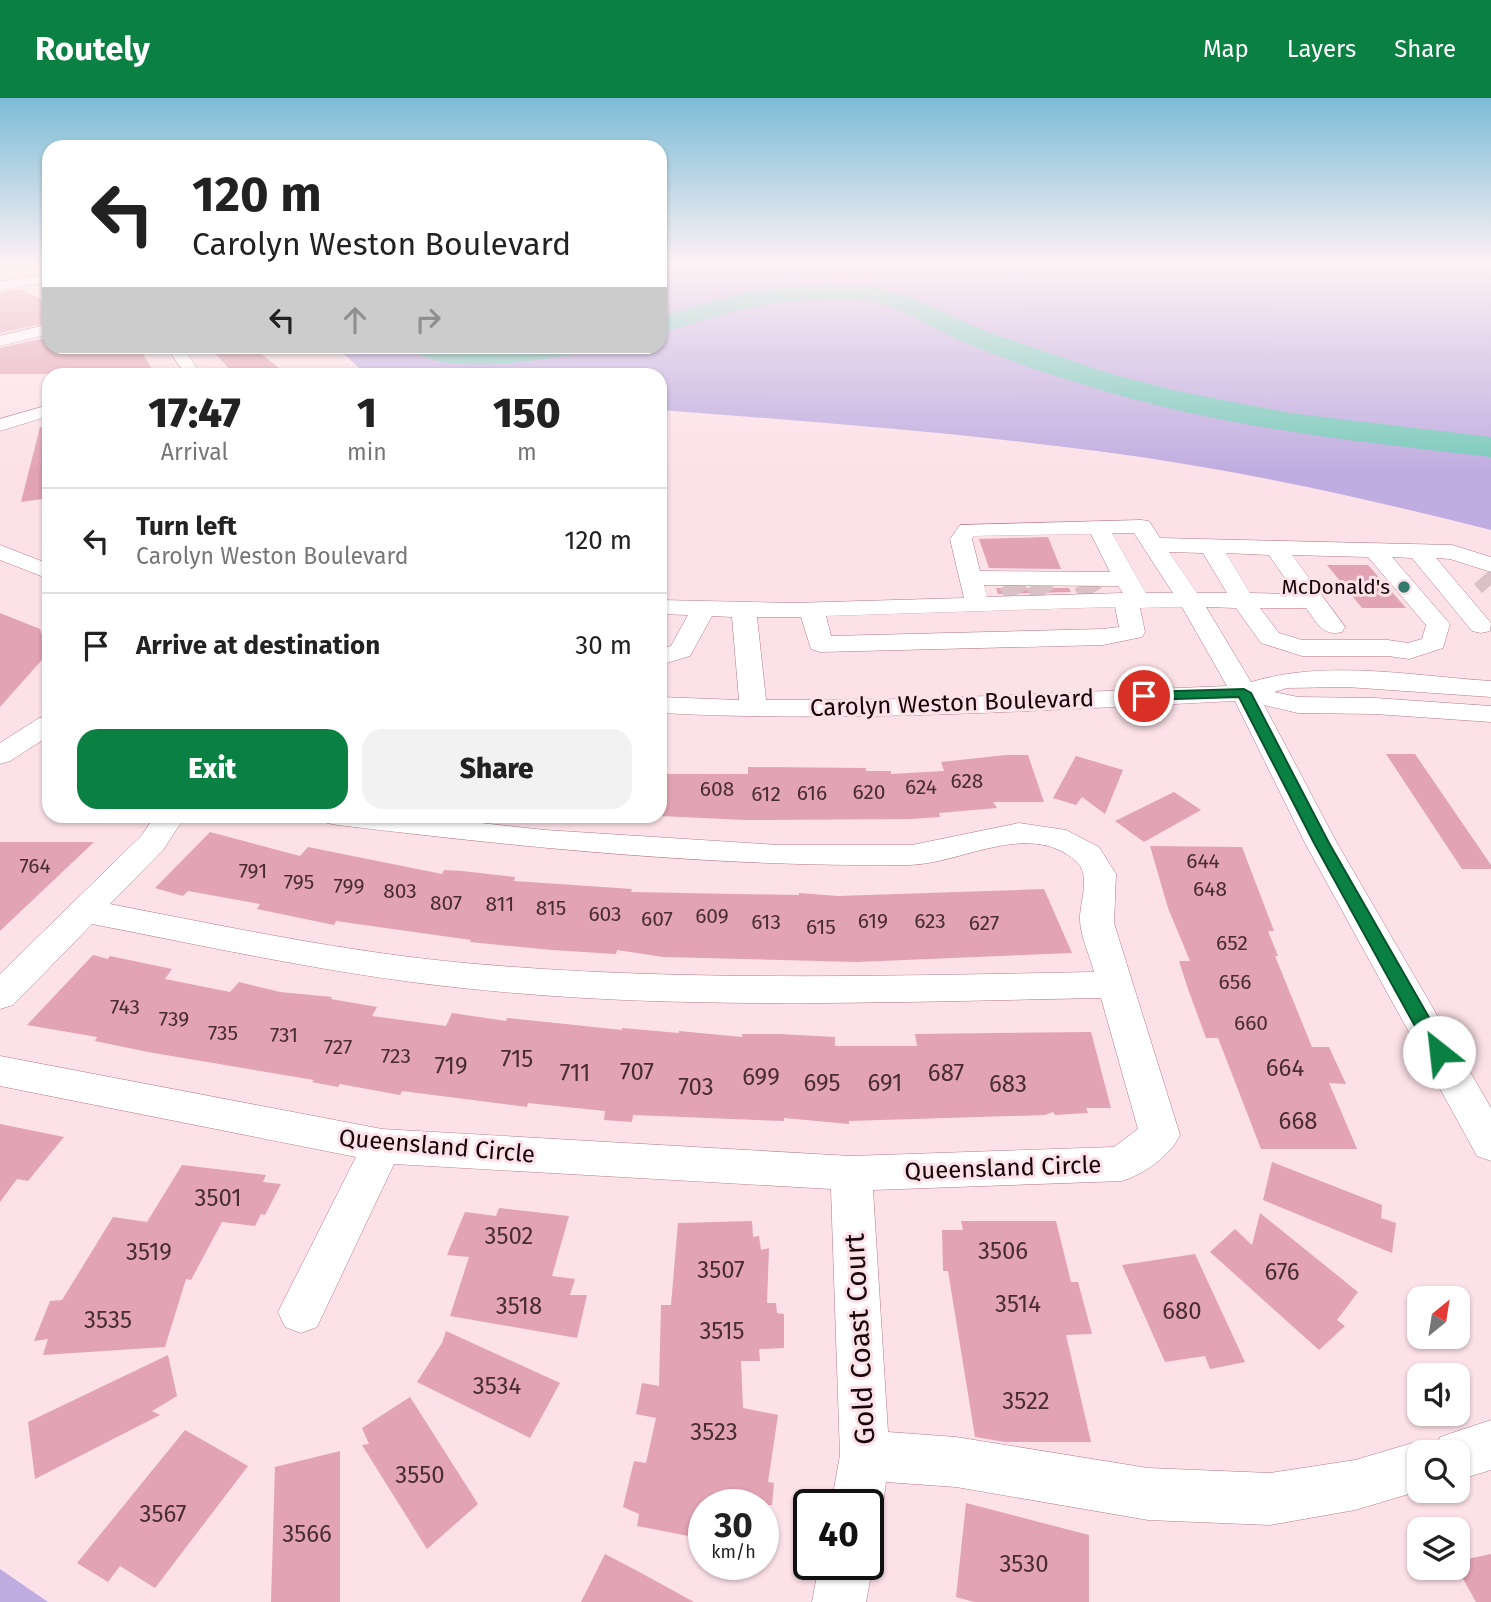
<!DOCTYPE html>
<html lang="en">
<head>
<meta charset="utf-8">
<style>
  :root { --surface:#fff; --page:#f2f2f2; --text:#222; --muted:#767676; --line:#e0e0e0; --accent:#0b8043 }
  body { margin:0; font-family:"Fira Sans",sans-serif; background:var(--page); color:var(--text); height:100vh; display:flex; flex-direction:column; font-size:26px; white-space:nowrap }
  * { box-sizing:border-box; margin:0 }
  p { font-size:23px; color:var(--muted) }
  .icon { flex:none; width:38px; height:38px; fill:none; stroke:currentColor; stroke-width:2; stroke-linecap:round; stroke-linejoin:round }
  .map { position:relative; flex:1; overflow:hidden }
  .side { position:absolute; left:42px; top:270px; width:625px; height:455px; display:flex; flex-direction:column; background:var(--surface); border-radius:21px; box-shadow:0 2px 5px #0004 }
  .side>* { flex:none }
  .top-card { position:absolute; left:42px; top:42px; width:625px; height:214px; border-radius:21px; box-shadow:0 2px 5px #0004; background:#fff; color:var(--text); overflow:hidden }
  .needle { width:46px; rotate:30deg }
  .buttons { position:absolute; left:1407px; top:1188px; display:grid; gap:14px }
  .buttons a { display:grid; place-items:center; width:63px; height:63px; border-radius:14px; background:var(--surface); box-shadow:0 2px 5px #0004; font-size:35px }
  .speed { position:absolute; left:688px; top:1391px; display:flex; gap:14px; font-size:35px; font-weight:700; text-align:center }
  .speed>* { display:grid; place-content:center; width:91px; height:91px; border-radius:50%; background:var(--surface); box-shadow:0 2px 5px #0004; line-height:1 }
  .speed small { font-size:18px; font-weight:400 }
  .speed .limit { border:4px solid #111; border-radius:10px; background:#fff; color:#111 }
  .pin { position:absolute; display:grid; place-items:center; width:60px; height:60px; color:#fff; margin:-30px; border:4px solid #fff; border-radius:50%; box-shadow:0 2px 7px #0007 }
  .me { position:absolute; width:77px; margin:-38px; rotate:331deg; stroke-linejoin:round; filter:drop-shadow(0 0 5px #0008) }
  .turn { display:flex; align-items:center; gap:24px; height:147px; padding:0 35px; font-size:32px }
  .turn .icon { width:91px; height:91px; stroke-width:2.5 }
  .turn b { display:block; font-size:49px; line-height:60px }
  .lanes { display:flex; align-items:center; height:66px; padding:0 35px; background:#0003; justify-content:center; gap:35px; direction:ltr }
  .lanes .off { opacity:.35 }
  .eta { display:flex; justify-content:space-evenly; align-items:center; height:119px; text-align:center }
  .eta b { font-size:42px; font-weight:800; line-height:49px }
  .action { display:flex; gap:14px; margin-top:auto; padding:14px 35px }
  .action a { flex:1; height:80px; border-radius:21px; background:var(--accent); color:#fff; font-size:28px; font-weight:800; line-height:80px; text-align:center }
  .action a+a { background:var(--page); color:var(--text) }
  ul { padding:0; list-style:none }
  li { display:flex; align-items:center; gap:21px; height:105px; padding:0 35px; border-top:2px solid var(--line) }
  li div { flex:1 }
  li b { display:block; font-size:26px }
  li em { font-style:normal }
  header { display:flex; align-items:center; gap:42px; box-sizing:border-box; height:98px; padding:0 35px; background:var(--accent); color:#fff }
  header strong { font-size:33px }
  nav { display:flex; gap:38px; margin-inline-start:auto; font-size:24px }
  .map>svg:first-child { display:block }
  .green { fill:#bface0 }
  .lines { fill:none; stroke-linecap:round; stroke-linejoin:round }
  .river { fill:#77c8ba; fill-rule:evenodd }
  .building { fill:#e2a3b4 }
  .minor-tunnel { stroke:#dac0c7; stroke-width:24; stroke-dasharray:24 12; stroke-linecap:butt }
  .minor-casing { stroke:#b57a8a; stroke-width:1 }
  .minor { fill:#fff; fill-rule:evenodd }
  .route { fill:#0b8043; stroke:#07532c; stroke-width:2 }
  .poi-dot { fill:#34796e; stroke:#fce1e8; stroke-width:2.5 }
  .labels { text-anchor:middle; stroke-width:6; stroke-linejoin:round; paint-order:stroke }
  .far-poi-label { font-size:21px; fill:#18050b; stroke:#fce1e8; text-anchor:end }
  .number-label { font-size:21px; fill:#4a2c35 }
  .street-label { font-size:24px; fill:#18050b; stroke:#fce1e8 }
  .near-number-label { font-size:24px; fill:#4a2c35 }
  .near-street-label { font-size:28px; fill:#18050b; stroke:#fce1e8 }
</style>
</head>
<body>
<header>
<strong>Routely</strong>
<nav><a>Map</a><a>Layers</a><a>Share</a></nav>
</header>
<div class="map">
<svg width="1491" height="1504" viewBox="0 0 1491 1504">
  <rect width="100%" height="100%" fill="#fce1e8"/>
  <g class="green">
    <path d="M660,165H1491V432C1361,399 1230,370 1097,353C952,334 806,323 660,312V276H366L336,249L660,248Z"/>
    <path d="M0,1471L48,1504H0Z"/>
  </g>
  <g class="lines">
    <g class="river">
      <path d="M828,186L875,189L910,199L990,235L1108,275L1177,293L1290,315L1491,339V359C1354,343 1216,329 1085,287C1046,275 1007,262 970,247C936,233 900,206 862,202C834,199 779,203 752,209C721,215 691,228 660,234V218L749,193Z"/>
      <path d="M409,248H587L583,254C550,262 431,280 409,248Z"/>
    </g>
  </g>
  <g class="building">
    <path d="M20,191L49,205V224L0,235V194Z"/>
    <path d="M49,239V248H138L155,276H0V250Z"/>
    <path d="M252,248L286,276H234L213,253Z"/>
    <path d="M40,329L49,331V400L21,404Z"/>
    <path d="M1048,439L1061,471L989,470L979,441Z"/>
    <path d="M1327,467H1368L1406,510H1362Z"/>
    <path d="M996,490H1069L1071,494L998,496Z"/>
    <path d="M0,515L40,531L48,555L0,609Z"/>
    <path d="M1386,656H1415L1491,767V771H1462Z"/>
    <path d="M1006,657H1028L1044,704H993L997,710L939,715L940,719L911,721L745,722L660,718V676H748V669L866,670V673H891V676L944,673L941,664Z"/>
    <path d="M1076,658L1123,672L1105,716L1082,699L1076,707L1053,700Z"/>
    <path d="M1174,694L1201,712L1144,744L1115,723Z"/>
    <path d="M210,734L300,758L308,749L442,776L444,772L462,773L515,779L514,783L632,791L631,794L799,797V795L838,798L1044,791L1072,855L857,864L663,859L617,852L616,856L552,852L470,844L471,842L336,823L334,827L257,811L260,806L188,793L183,798L155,790Z"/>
    <path d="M0,744H94L0,833Z"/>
    <path d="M1150,748L1242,749L1274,833H1268L1278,858H1275L1312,949H1329L1346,986L1329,985L1357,1051H1261L1218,940H1206L1188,891L1179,863H1190L1168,810Z"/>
    <path d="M93,857L108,861L110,858L172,871L165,881L230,894L239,884L280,894L332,899L331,901L377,909L372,918L446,928L452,915L506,923L507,920L622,932V930L679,935V933L742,939V936H779L835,939V948H917L915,936L1091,934L1111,1010H1086L1088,1015L1055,1017L1053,1014L1045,1017L849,1023V1026L784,1020V1023L633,1017L632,1024L604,1022L605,1013L528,1005L527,1009L402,993L400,997L340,986L338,989L312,984L314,982L148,954L95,943L97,939L27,927Z"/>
    <path d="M0,1026L64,1039L28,1083L17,1081L0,1104Z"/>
    <path d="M1272,1064L1382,1107L1381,1120L1396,1125L1392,1155L1263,1102Z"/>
    <path d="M182,1067L266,1077L263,1084L281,1086L265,1117L261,1116L255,1128L222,1124L191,1182L186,1181L165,1249L43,1257L48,1241L34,1243L50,1203L62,1202L113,1119L147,1124Z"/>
    <path d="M499,1110L569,1118L552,1178L575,1181L570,1197H587L577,1240L450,1218L469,1159L447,1157L465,1114L496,1118Z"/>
    <path d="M1260,1115L1358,1194L1337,1222L1345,1228L1319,1252L1210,1154L1235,1131L1252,1147Z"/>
    <path d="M752,1123L753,1139L759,1138L761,1152L769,1150L767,1205H776L777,1215L784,1216V1250L759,1251L760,1263H741L743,1310L778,1317L768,1384L774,1385L772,1407H704V1441L637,1428L639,1416L623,1409L634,1363L646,1365L656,1320L636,1316L642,1285L659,1288L661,1207H671L678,1125Z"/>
    <path d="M961,1123H1056L1071,1184H1078L1092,1236L1066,1237L1091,1344H1005L975,1339L948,1173H943L942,1132H963Z"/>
    <path d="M1195,1156L1245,1264L1210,1271L1205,1258L1165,1264L1122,1167Z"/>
    <path d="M446,1233L560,1285L530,1340L417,1284L442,1245Z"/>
    <path d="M168,1257L177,1298L152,1313L160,1317L35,1381L28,1324Z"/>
    <path d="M410,1299L478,1406L427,1451L362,1347L369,1346L362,1330Z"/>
    <path d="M185,1332L248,1368L155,1490L120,1468L108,1484L77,1465Z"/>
    <path d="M340,1353V1504H271L275,1369Z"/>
    <path d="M966,1405L1089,1437V1504H974L956,1499Z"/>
    <path d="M605,1456L643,1476L694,1504H581Z"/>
    <path d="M1491,1456V1504H1476L1457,1470L1458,1463Z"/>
  </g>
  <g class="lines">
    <g class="minor-tunnel">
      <path d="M1483,478L1491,487"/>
      <path d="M1010,485L1017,497"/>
      <path d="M1037,485L1044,497"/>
      <path d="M1085,485L1091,496"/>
    </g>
    <defs>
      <g id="minor">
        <path d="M49,176V184L0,192V184Z"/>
        <path d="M49,226V236L0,248V238Z"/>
        <path d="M166,248H182L201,276H185Z"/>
        <path d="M49,307V318L0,333V321Z"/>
        <path d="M1141,422L1149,423L1160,440L1452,447L1491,459V474L1450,461L1436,460L1491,525L1490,533L1481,535L1472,533L1412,460L1392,459L1450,526L1443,550L1409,561L1388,558H1302L1261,545L1236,510L1206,509L1251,584C1327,561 1413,578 1491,583V599L1347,589L1287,590L1274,594L1298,599L1375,600L1491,608V624L1375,616L1298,615L1264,607L1337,745L1491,1010V1063L1477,1058L1305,745L1235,603C1043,612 851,625 660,615V599L739,602L732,519L712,518L690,558L660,567V551L671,548L688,517L660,516V502L792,505L964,500L950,441L960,427ZM1112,435H1134L1173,495H1146ZM1091,436L1110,474L980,473L972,441L974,438ZM1169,454L1203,455L1227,495H1197ZM1226,455L1269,457L1296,496L1250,495ZM1292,457L1368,459L1426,527L1422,541L1408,545L1388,542H1302L1279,535L1260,510H1306C1317,524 1322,539 1342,534L1345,529ZM984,487L1118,488L1123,495L987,499ZM1115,509L1119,529L1103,531L831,538L826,518ZM1182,509L1227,588L914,601L766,602L757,519H801L811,551L820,554L1103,547L1142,539L1145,534L1140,510Z"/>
        <path d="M0,447L49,466V481L0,462Z"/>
        <path d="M49,618V638L10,663L0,666V645L39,620Z"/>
        <path d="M155,718H189L178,729L163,752L110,806C228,829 346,854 465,865C674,884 885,878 1094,874C1090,858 1081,840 1080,823C1079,805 1092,777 1076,763C1028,721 960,767 907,767C716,769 528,750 338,727L327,725L323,718H417L545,732L779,747H912L1019,725L1066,732L1099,749L1116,776L1114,825L1180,1037C1170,1058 1144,1076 1122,1083L873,1092L888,1334L956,1339L1148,1370L1270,1375L1355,1362L1419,1343L1436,1350L1440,1339L1491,1322V1372L1458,1382V1354H1419V1393L1355,1412L1270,1427L1148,1422L956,1389L886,1384L883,1407L875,1425L868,1428V1407H831L840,1357L831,1091L394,1066L317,1229L301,1235L285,1229L278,1214L356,1059L0,988V958L382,1031L851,1058L1114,1049L1138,1031L1101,900C889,904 673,913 462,890C337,877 215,850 92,826L13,907L0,911V876L141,738Z"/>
        <path d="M868,1455L873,1466L866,1504H812L819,1466H868Z"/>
      </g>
    </defs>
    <use href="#minor" class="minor-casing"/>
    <use href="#minor" class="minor"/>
  </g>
  <linearGradient id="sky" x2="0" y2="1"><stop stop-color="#7bbcd6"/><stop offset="0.44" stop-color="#fef2f5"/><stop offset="1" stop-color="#fef2f5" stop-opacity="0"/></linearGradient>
  <rect width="1491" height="376" fill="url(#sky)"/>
  <path class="route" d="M1244,591L1251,595L1329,745L1446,949L1448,954L1446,959L1439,961L1432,959L1314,745L1239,599L1144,602L1138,598L1144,594Z"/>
  <circle class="poi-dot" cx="1404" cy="489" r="7"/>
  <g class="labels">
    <g class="far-poi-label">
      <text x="1390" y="496">McDonald's</text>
    </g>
    <g class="number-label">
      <text x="967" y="690">628</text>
      <text x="921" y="696">624</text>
      <text x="717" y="698">608</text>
      <text x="869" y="701">620</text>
      <text x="812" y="702">616</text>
      <text x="766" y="703">612</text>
      <text x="1203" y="770">644</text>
      <text x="35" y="775">764</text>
      <text x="253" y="780">791</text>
      <text x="299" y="791">795</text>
      <text x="349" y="795">799</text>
      <text x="1210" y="798">648</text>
      <text x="400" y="800">803</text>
      <text x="446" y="812">807</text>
      <text x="500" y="813">811</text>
      <text x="551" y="817">815</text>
      <text x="605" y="823">603</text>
      <text x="712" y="825">609</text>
      <text x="657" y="828">607</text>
      <text x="873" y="830">619</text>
      <text x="930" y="830">623</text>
      <text x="766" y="831">613</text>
      <text x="984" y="832">627</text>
      <text x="821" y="836">615</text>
      <text x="1232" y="852">652</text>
      <text x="1235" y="891">656</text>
      <text x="125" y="916">743</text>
      <text x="174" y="928">739</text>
      <text x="1251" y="932">660</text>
      <text x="223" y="942">735</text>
      <text x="284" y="944">731</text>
      <text x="338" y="956">727</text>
      <text x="396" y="965">723</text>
    </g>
    <g class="street-label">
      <text transform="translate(952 605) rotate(-2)" y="8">Carolyn Weston Boulevard</text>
      <text transform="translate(437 1048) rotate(5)" y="8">Queensland Circle</text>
      <text transform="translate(1003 1070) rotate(-2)" y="8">Queensland Circle</text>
    </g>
    <g class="near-number-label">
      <text x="517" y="969">715</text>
      <text x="451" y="976">719</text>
      <text x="1285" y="978">664</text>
      <text x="637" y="982">707</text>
      <text x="575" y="983">711</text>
      <text x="946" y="983">687</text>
      <text x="761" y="987">699</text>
      <text x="822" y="993">695</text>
      <text x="885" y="993">691</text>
      <text x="1008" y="994">683</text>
      <text x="696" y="997">703</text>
      <text x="1298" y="1031">668</text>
      <text x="218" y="1108">3501</text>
      <text x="509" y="1146">3502</text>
      <text x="1003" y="1161">3506</text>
      <text x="149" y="1162">3519</text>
      <text x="721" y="1180">3507</text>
      <text x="1282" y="1182">676</text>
      <text x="1018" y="1214">3514</text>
      <text x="519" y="1216">3518</text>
      <text x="1182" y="1221">680</text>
      <text x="108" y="1230">3535</text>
      <text x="722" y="1241">3515</text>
      <text x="497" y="1296">3534</text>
      <text x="1026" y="1311">3522</text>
      <text x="714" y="1342">3523</text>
      <text x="420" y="1385">3550</text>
      <text x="163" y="1424">3567</text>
      <text x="307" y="1444">3566</text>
      <text x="1024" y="1474">3530</text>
    </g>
    <g class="near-street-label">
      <text transform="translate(859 1241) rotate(-93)" y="10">Gold Coast Court</text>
    </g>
  </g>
</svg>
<div class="buttons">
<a><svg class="needle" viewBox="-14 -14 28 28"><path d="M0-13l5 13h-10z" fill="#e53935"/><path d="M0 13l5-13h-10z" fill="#767676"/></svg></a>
<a><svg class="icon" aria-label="sound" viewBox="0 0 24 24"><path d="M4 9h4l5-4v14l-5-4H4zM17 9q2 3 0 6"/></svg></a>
<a><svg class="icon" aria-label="search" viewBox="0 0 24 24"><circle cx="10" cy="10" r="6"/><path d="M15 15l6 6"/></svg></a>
<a><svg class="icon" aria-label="layers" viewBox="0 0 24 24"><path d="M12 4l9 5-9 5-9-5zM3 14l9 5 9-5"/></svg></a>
</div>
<div class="speed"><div>30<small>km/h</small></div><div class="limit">40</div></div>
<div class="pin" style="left:1144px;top:598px;background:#d93025"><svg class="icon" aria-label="arrive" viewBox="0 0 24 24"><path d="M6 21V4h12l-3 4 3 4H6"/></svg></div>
<svg class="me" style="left:1439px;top:954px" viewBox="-20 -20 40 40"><circle r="19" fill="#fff"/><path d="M0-13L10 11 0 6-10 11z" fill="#0b8043"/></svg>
<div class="top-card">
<div class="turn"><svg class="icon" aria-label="left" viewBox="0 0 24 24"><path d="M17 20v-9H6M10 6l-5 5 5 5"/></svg><div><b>120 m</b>Carolyn Weston Boulevard</div></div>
<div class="lanes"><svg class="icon" aria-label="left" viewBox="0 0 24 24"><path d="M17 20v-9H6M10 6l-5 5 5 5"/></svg><svg class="icon off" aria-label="ahead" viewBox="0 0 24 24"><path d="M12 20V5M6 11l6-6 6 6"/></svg><svg class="icon off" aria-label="right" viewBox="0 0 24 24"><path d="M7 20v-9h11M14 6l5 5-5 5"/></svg></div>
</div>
<section class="side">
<div class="eta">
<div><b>17:47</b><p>Arrival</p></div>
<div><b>1</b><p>min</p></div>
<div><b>150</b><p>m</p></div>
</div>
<ul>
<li><svg class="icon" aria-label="left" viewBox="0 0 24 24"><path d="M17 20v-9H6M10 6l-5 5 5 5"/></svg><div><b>Turn left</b><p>Carolyn Weston Boulevard</p></div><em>120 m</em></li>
<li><svg class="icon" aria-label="arrive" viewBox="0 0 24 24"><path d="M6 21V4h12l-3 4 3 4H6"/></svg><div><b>Arrive at destination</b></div><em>30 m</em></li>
</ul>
<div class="action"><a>Exit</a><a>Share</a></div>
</section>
</div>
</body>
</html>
